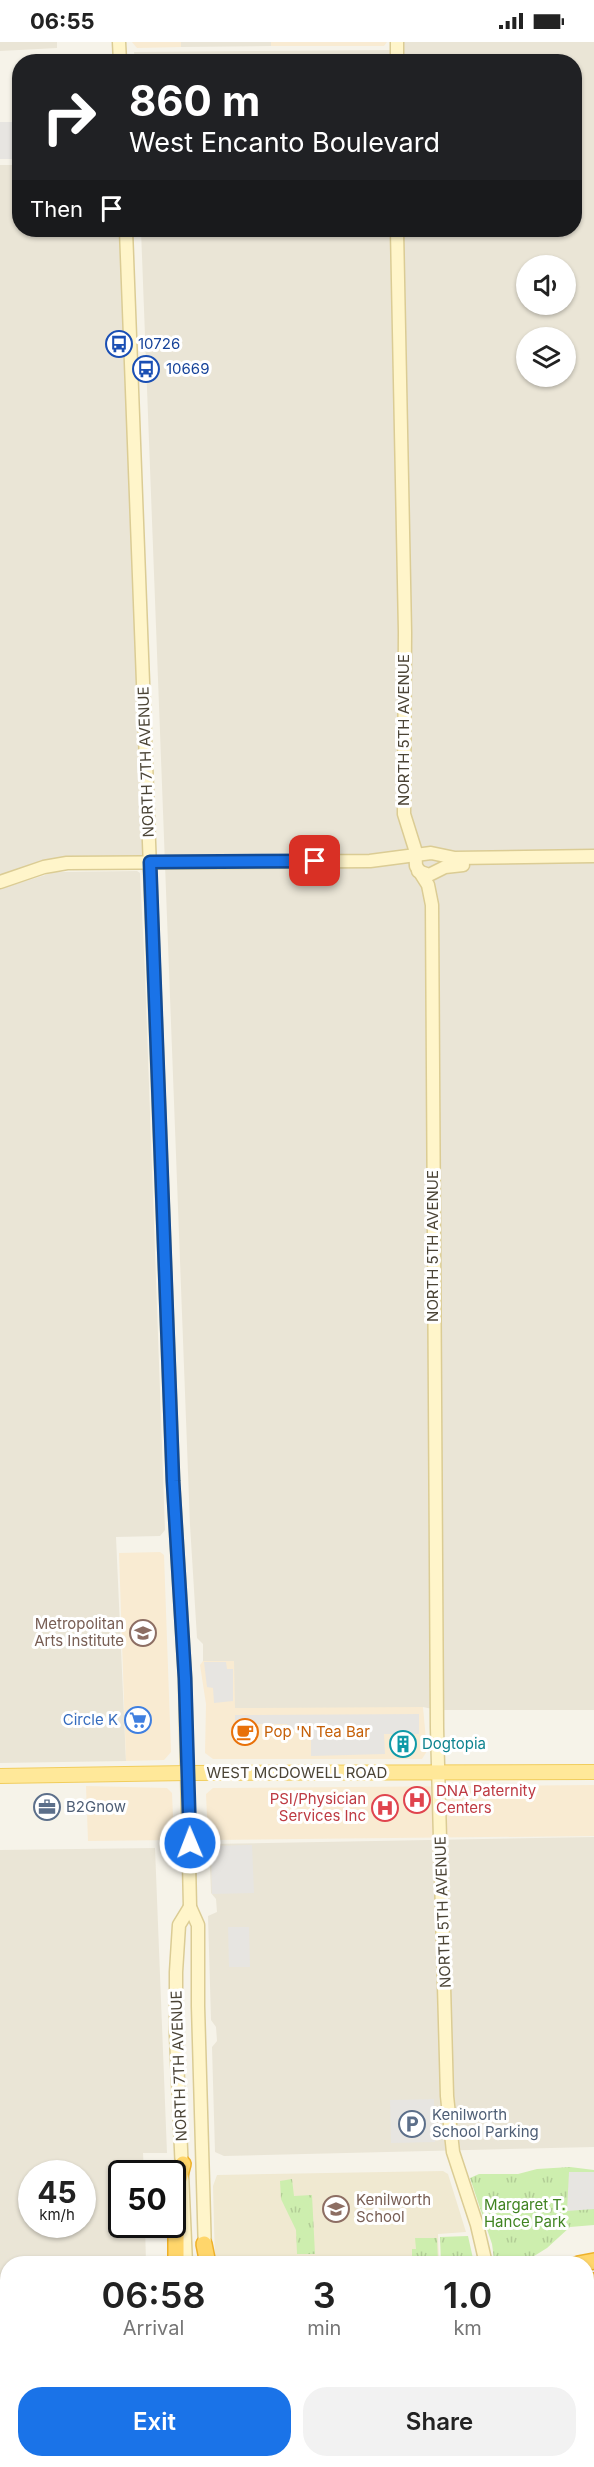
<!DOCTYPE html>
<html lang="en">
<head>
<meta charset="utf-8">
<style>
  :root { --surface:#fff; --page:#f2f2f2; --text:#222; --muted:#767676; --accent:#1a73e8 }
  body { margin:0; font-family:Inter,sans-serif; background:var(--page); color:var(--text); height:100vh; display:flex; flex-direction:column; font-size:22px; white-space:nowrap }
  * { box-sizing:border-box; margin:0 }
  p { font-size:20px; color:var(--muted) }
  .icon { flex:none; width:33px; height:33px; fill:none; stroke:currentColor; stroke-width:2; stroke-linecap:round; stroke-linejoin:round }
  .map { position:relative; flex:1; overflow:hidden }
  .side { position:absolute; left:0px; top:2214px; width:594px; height:212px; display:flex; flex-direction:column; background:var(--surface); border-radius:24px 24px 0 0; box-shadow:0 2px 4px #0004 }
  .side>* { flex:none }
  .hud { position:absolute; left:12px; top:12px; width:570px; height:183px; border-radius:24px; box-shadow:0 2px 4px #0004; background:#202124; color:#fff; overflow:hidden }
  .fabs { position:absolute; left:516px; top:213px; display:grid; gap:12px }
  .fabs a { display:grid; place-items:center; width:60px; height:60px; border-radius:50%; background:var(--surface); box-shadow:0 2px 4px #0004; font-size:30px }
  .speed { position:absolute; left:18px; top:2118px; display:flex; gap:12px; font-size:30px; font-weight:700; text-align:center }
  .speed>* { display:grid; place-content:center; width:78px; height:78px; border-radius:50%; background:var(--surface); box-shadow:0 2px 4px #0004; line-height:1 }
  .speed small { font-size:15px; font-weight:400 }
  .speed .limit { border:3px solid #111; border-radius:9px; background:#fff; color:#111 }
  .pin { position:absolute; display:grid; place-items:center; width:51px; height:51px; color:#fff; margin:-26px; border-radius:12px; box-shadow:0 3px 9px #0006 }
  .me { position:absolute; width:66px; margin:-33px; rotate:359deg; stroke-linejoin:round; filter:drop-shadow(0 0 4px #0008) }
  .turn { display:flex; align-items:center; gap:21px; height:126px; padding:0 18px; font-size:27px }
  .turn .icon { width:78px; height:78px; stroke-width:2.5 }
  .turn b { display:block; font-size:42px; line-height:51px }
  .then { display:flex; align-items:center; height:57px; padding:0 18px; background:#0003; gap:12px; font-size:22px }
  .eta { display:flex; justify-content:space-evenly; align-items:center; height:102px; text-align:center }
  .eta b { font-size:36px; font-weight:600; line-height:42px }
  .cta { display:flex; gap:12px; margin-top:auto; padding:12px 18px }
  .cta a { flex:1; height:69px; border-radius:24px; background:var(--accent); color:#fff; font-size:24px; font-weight:600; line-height:69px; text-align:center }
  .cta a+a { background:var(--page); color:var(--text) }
  .status { display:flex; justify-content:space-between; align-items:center; height:42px; padding:0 30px; background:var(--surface); direction:ltr }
  .status svg { height:16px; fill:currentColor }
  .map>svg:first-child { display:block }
  .residential { fill:#eae5d6; fill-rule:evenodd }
  .commercial { fill:#f9ebd2 }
  .education { fill:#f0e9d1 }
  .park { fill:url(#park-tufts) }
  .parking { fill:#e7e5e1 }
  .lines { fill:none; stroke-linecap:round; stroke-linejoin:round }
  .secondary-casing { stroke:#dbcc94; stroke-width:15 }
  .primary-casing { stroke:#f1cd5c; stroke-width:16 }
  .highway-casing { stroke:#eeb12a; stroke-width:18 }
  .secondary { stroke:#fff5ca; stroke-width:12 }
  .primary { stroke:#ffe899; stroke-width:14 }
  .highway { stroke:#ffd66b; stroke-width:15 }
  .route-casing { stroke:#114b97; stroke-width:15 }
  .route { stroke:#1a73e8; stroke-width:10 }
  .labels { text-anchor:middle; stroke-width:6; stroke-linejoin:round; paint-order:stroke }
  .transit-label { font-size:15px; fill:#164399; stroke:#fff; text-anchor:start }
  .street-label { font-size:15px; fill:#4b4436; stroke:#fff }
  .education-label { font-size:15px; fill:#785e54; stroke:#fff; text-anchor:end }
  .shop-label { font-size:15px; fill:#366cbe; stroke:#fff; text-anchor:end }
  .food-label { font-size:15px; fill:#c56008; stroke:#fff; text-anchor:start }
  .culture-label { font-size:15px; fill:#0d838f; stroke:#fff; text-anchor:start }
  .health-label { font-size:15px; fill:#be3a42; stroke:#fff; text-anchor:start }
  .service-label { font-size:15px; fill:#4e5e75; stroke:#fff; text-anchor:start }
  .park-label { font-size:15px; fill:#418422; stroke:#fff }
</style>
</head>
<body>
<div class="status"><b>06:55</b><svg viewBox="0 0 49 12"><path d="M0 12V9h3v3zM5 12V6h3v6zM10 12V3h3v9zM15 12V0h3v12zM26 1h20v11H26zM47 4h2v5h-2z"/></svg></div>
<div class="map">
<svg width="594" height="2425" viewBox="0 0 594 2425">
  <defs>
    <pattern id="park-tufts" width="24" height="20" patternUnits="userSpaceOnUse" patternTransform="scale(1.5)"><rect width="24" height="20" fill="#cdeeae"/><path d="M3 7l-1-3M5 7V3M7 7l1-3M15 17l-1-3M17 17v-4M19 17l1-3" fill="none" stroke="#b2cd96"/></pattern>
  </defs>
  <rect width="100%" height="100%" fill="#f6f3e9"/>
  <g class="residential">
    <path d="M0,0H57V6L0,9Z"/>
    <path d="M181,0H271V4L181,5Z"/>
    <path d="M397,0H594V1668H437L423,1665L381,1669L234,1666V1619H203V1602L197,1596L190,1483L141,188H574V20H135L134,10L396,8ZM526,224H566V262H526ZM526,296H566V334H526Z"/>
    <path d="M0,123H19L20,188H126L150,820L67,821L0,840Z"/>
    <path d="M137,829L140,831L145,931L165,1488L160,1494L116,1495L126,1719L0,1721V847L55,830Z"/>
    <path d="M594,1795V2105L224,2114L215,2110L212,2005L217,1999L216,1985L211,1978L208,1874L217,1870L216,1857L211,1851L209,1802Z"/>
    <path d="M155,1806L167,2111H143L144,2131L122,2132V2182L145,2183L146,2221L8,2222L7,2242L0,2243V1808ZM32,2132H82V2182H32Z"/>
    <path d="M587,2384H594V2425H492L510,2418H586Z"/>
  </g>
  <g class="commercial">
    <path d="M132,0H181V5L137,6Z"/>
    <path d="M271,0H387L384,4H271Z"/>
    <path d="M160,1510L164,1513L171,1710L164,1718L126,1719L119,1511Z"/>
    <path d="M203,1619H234L235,1666L423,1665L427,1709L422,1717H213L205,1711L206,1662L200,1623Z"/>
    <path d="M594,1743V1794L208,1798L206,1752L213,1746Z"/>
    <path d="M86,1744L167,1746L172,1751L174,1798L88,1799Z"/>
  </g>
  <path class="education" d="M443,2129L448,2132L466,2190L438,2192L439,2221H215L213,2144L217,2133Z"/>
  <g class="park">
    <path d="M570,2125L594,2128V2183L570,2185L547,2206L523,2221H441L440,2195L468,2194L474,2221L494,2217L492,2202L470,2136L479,2132H518L537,2127Z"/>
    <path d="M292,2137L294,2154L312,2153L315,2212H297L296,2188L281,2157L280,2139Z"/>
    <path d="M415,2196H437L438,2221H412V2207H416Z"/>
  </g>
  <g class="parking">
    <rect x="0" y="80" width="19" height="37"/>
    <path d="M226,1620L227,1627H233V1659L214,1661L213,1646L207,1645L204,1620Z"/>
    <path d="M419,1672V1692H384L385,1712L311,1714V1687H288L287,1682H235V1673Z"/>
    <path d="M252,1803L254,1851L212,1852L211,1804Z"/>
    <path d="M228,1885H249L250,1925H229Z"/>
    <path d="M434,2057L435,2100L391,2101L390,2058Z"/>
    <path d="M569,2130H594V2167L567,2169Z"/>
  </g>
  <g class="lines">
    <defs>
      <g id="secondary">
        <path d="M119,0L120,20"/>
        <path d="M397,0V20"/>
        <path d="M126,188L173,1439L185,1636L190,1865L198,1883V1964L205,2211"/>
        <path d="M397,188L405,590L404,772L415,807L416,824L428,843L432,863L437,1686L447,2054L453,2110L477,2183L486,2222"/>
        <path d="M418,829L429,833L445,825L463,823"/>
        <path d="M0,840L44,825L67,821L370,819L431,811L455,816L594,814"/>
        <path d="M186,2222L176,1993V1930L179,1883L190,1865"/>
        <path d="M191,2418V2425"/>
        <path d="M211,2418V2425"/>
        <path d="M467,2425L468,2418"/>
      </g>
      <path id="primary" d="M0,1734L188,1731L594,1730"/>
      <g id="highway">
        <path d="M204,2202L208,2222"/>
        <path d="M176,2222V2148L183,2122"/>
        <path d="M578,2222L594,2219"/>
        <path d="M586,2240L594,2239"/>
        <path d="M586,2267L594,2266"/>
        <path d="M0,2275H8"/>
        <path d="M586,2291L594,2289"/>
        <path d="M586,2313L594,2312"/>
        <path d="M0,2320H8"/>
        <path d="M0,2349H8"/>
        <path d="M0,2368L8,2369"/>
        <path d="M0,2404L8,2405"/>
        <path d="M78,2418L119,2425"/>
        <path d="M223,2425L230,2418"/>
      </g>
    </defs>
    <use href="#secondary" class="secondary-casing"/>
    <use href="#primary" class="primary-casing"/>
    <use href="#highway" class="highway-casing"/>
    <use href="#secondary" class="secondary"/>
    <use href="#primary" class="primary"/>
    <use href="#highway" class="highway"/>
  </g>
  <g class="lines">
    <defs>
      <path id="route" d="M190,1801L185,1636L173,1439L150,820L315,819"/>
    </defs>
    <use href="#route" class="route-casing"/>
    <use href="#route" class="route"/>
  </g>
  <defs>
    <symbol id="bus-ring" viewBox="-11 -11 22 22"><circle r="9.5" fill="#fff" stroke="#1a4fb4" stroke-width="1.5"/><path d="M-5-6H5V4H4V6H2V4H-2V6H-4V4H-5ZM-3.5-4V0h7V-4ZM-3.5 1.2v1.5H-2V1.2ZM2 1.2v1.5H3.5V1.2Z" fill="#1a4fb4"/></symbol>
    <symbol id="school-ring" viewBox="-11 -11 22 22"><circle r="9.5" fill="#fff" stroke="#8d6e63" stroke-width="1.5"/><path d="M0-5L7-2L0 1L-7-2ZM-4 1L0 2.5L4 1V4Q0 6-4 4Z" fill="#8d6e63"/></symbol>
    <symbol id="supermarket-ring" viewBox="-11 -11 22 22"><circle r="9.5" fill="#fff" stroke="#3f7fe0" stroke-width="1.5"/><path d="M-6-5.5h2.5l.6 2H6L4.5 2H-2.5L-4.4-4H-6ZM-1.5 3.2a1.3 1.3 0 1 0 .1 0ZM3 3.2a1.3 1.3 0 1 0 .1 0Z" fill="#3f7fe0"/></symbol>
    <symbol id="cafe-ring" viewBox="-11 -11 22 22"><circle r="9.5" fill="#fff" stroke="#e8710a" stroke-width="1.5"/><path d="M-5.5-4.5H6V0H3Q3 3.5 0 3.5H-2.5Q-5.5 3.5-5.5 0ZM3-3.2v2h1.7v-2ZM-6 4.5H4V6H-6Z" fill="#e8710a"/></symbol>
    <symbol id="building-ring" viewBox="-11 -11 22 22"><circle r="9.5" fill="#fff" stroke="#0f9aa8" stroke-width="1.5"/><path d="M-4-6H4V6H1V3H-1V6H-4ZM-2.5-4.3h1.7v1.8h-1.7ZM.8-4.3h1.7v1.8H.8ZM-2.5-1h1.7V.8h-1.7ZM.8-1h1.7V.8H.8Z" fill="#0f9aa8"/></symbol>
    <symbol id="hospital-ring" viewBox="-11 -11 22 22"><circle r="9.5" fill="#fff" stroke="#e0444e" stroke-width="1.5"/><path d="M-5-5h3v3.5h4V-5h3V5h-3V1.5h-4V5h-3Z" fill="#e0444e"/></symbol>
    <symbol id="office-ring" viewBox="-11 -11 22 22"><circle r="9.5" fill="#fff" stroke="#5c6f8a" stroke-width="1.5"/><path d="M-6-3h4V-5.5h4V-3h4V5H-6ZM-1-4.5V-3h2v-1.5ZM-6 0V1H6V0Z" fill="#5c6f8a"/></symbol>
    <symbol id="parking-ring" viewBox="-11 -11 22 22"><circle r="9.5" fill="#fff" stroke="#5c6f8a" stroke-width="1.5"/><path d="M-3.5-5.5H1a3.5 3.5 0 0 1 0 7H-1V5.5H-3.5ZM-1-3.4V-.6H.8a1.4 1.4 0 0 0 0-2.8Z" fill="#5c6f8a"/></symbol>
  </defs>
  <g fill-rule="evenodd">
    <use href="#bus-ring" x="104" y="287" width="30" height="30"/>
    <use href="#bus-ring" x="131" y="312" width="30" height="30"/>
    <use href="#school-ring" x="128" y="1576" width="30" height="30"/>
    <use href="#supermarket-ring" x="123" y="1663" width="30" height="30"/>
    <use href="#cafe-ring" x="230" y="1675" width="30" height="30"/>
    <use href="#building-ring" x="388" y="1687" width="30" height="30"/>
    <use href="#hospital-ring" x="402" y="1743" width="30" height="30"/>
    <use href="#office-ring" x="32" y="1750" width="30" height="30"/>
    <use href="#hospital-ring" x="370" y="1751" width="30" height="30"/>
    <use href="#parking-ring" x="397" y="2067" width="30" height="30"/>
    <use href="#school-ring" x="321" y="2152" width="30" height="30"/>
  </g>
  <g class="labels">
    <g class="transit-label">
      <text x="138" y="307">10726</text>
      <text x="166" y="332">10669</text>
    </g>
    <g class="street-label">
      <text transform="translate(404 688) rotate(-90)" y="5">NORTH 5TH AVENUE</text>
      <text transform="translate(146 720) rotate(-92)" y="5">NORTH 7TH AVENUE</text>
      <text transform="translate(433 1204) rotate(-90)" y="5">NORTH 5TH AVENUE</text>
      <text x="297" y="1736">WEST MCDOWELL ROAD</text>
      <text transform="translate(443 1870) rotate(-92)" y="5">NORTH 5TH AVENUE</text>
      <text transform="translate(179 2024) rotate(-92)" y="5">NORTH 7TH AVENUE</text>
    </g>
    <g class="education-label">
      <text x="124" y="1587">Metropolitan<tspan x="124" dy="17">Arts Institute</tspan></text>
      <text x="356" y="2163" text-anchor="start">Kenilworth<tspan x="356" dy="17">School</tspan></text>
    </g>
    <g class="shop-label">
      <text x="118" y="1683">Circle K</text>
    </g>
    <g class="food-label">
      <text x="264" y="1695">Pop 'N Tea Bar</text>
    </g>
    <g class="culture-label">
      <text x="422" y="1707">Dogtopia</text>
    </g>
    <g class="health-label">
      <text x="436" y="1754">DNA Paternity<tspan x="436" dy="17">Centers</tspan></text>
      <text x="366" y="1762" text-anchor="end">PSI/Physician<tspan x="366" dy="17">Services Inc</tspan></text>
    </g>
    <g class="service-label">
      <text x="66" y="1770">B2Gnow</text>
      <text x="432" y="2078">Kenilworth<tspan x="432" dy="17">School Parking</tspan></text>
    </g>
    <g class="park-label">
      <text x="525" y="2168">Margaret T.<tspan x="525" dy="17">Hance Park</tspan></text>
    </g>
  </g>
</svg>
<div class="fabs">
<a><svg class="icon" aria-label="sound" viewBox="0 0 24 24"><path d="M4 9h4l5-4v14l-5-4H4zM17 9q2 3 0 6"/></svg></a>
<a><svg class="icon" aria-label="layers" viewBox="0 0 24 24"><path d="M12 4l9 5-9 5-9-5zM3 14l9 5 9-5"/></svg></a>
</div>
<div class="speed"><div>45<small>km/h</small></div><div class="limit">50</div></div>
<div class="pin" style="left:315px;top:819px;background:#d93025"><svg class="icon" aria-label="arrive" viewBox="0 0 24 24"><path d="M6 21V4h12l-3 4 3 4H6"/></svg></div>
<svg class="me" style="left:190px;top:1801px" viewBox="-20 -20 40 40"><circle r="17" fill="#1a73e8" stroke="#fff" stroke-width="3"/><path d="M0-11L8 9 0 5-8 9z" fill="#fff"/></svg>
<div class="hud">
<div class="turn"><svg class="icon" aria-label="right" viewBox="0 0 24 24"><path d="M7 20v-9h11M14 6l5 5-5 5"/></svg><div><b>860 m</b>West Encanto Boulevard</div></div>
<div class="then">Then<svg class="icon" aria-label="arrive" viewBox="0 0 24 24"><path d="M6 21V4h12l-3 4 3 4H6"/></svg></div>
</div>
<section class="side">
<div class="eta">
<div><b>06:58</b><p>Arrival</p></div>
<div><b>3</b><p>min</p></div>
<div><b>1.0</b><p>km</p></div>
</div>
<div class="cta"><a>Exit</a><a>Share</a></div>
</section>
</div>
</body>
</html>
